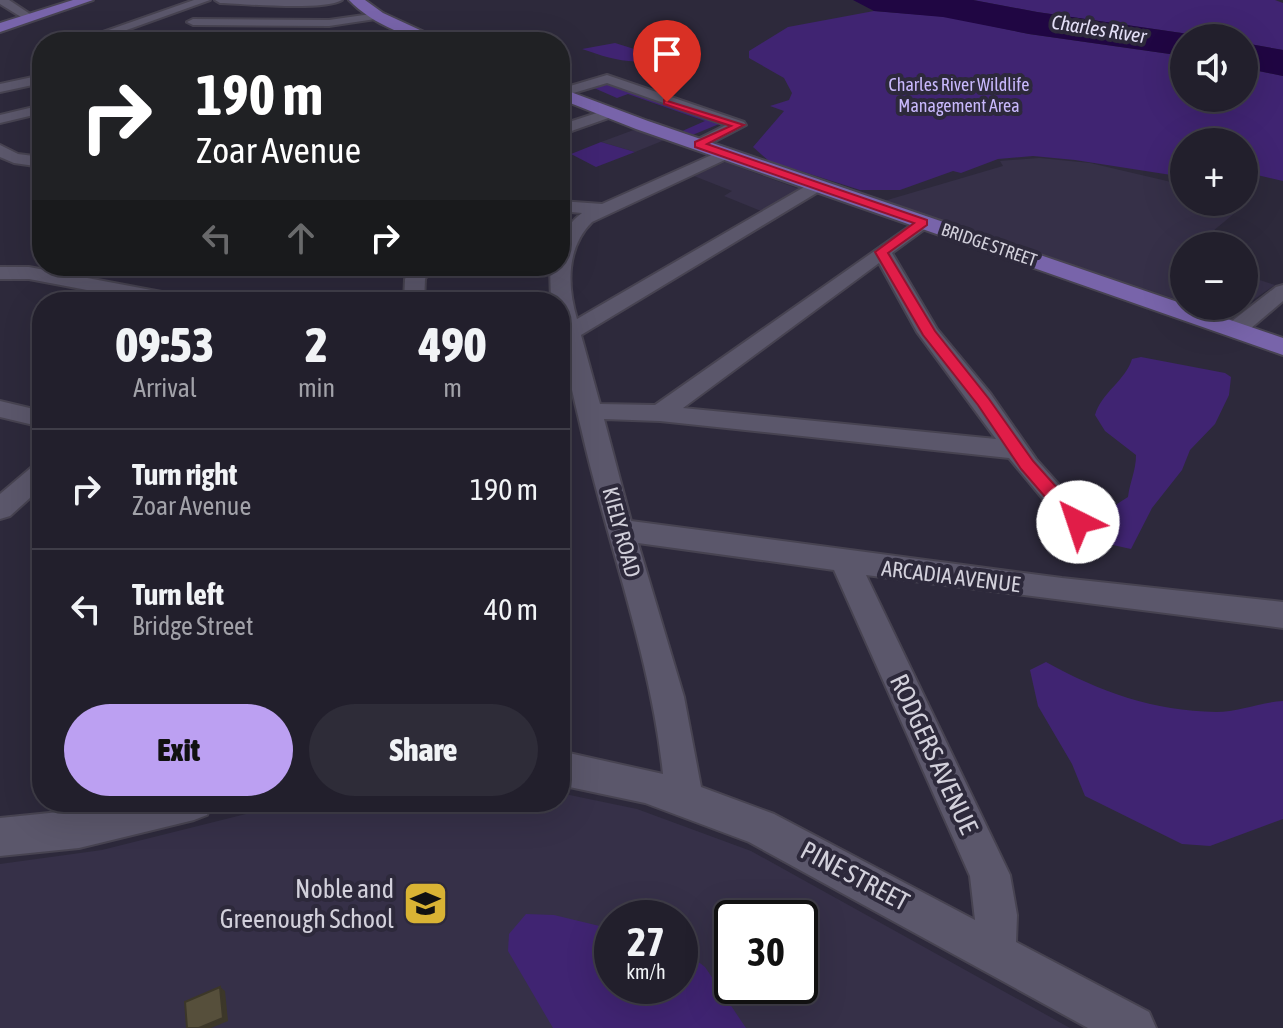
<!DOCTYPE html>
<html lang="en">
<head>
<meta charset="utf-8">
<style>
  :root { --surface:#221f2c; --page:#2e2c38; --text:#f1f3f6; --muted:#a2a2a9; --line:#3f3d48; --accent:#bca0f2 }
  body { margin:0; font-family:"Asap Condensed",sans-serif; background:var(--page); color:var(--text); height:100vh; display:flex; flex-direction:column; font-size:30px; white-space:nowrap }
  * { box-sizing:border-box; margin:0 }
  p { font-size:26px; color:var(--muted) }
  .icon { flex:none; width:44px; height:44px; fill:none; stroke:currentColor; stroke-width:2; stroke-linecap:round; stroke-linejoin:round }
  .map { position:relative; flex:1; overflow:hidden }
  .details { position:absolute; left:32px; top:292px; width:538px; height:520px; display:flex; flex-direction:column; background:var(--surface); border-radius:32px; box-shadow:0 8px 32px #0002,0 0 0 2px var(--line) }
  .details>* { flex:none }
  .guide { position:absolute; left:32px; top:32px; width:538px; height:244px; border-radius:32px; box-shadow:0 8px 32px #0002,0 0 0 2px var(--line); background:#202124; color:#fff; overflow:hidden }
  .buttons { position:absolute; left:1170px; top:24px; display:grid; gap:16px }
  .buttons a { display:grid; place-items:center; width:88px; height:88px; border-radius:50%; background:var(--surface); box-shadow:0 8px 32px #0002,0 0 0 2px var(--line); font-size:40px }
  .speed { position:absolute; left:594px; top:900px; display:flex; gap:16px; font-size:40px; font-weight:700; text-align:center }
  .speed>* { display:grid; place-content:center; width:104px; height:104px; border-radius:50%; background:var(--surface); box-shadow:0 8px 32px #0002,0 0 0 2px var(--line); line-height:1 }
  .speed small { font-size:20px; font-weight:400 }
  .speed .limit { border:4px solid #111; border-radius:12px; background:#fff; color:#111 }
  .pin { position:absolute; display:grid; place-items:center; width:68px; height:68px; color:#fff; margin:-82px -34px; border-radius:50% 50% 50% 0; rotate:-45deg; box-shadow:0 0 8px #0007 }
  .pin .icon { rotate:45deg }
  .me { position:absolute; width:88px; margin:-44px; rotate:319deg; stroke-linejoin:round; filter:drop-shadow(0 0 6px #0008) }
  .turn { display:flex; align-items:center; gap:28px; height:168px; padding:0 32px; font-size:36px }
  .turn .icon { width:104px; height:104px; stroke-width:2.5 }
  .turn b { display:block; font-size:56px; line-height:68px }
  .lanes { display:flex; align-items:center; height:76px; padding:0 32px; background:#0003; justify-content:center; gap:40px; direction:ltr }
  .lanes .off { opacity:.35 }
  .eta { display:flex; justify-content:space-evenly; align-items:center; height:136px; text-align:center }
  .eta b { font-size:48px; font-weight:800; line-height:56px }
  .cta { display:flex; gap:16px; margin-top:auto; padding:16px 32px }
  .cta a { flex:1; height:92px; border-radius:48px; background:var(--accent); color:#111; font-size:32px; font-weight:800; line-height:92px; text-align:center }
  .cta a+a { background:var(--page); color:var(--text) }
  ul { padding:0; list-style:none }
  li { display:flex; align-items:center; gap:24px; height:120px; padding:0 32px; border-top:2px solid var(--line) }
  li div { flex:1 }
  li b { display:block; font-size:30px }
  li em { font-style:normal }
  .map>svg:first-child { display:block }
  .built { fill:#363048; fill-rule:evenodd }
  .green { fill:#402472 }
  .water { fill:#200643 }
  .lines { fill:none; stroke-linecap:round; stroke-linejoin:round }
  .minor-casing { stroke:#474351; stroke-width:4 }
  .major-casing { stroke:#474351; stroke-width:4 }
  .minor { fill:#5b576b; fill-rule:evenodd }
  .major { fill:#7864aa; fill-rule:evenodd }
  .shaded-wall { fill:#3c3729 }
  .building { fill:#564f3b; stroke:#3c3729; stroke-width:2 }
  .route { fill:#e11d48; stroke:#92132f; stroke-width:2 }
  .labels { text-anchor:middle; stroke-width:8; stroke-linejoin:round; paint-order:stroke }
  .far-park-label { font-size:18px; fill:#c8b8fc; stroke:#2d293b }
  .far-street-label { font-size:18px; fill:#d2d0db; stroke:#2d293b }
  .far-water-label { font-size:20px; font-style:italic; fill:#e3def6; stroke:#2d293b }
  .street-label { font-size:22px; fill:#d2d0db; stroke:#2d293b }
  .near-street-label { font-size:26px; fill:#d2d0db; stroke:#2d293b }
  .near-poi-label { font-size:26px; fill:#d2d0db; stroke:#2d293b; text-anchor:end }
</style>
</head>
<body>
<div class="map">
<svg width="1283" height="1028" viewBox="0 0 1283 1028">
  <rect width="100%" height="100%" fill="#2d293b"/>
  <g class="built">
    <path d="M639,128L667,139L635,152L601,142Z"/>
    <path d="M1039,158L1090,163L1184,185V202H1248L1195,246H1184V302L884,201L1003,166L1000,161Z"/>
    <path d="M725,162L802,190L761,211L724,196L732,191L694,176Z"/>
    <path d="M1244,275L1275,285L1231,315L1227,316L1194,306H1244Z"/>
    <path d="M560,793L637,809L751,851L1070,1028H0V864L102,850L294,802H560ZM612,918H680V986H612ZM732,918H800V986H732Z"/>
  </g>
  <g class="green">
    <path d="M973,0H1275L1283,3V50L1244,43V38H1216L1037,12Z"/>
    <path d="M874,11L949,17L1029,34L1184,56V98H1244V68L1283,76V181L1244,172V142H1184V177L1075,160L1033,156L998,159L961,173L953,171L900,190H860L769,161L753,147L784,111L770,106L789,100L792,93L784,78L749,58V51L788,27Z"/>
    <path d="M615,43L660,57C632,67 609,58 582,49Z"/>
    <path d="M612,82L724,122L690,136L680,132L705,121L628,94L617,98L594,88Z"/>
    <path d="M601,142L635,152L596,167L571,154Z"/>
    <path d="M1141,357L1225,373L1231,377L1229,395L1215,424L1190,450L1182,470L1152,508L1131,549L1113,545L1104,537L1103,527L1117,504L1128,497C1130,481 1136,471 1136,455L1105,431L1095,415C1101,393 1126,380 1132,359Z"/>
    <path d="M1046,662C1100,692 1154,711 1216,712C1238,712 1261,702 1283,701V819L1210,846L1182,844L1085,796L1072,764L1038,706L1030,670Z"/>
    <path d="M526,914L554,915L612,929V986H680V949L683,950L705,967L746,1028H553L508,951L509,934Z"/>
  </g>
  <g class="water">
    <path d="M853,0H973L1037,12L1216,38H1184V56L1029,34L943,17L874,11Z"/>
    <path d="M1244,43L1283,50V76L1244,68Z"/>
  </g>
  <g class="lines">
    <defs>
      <g id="minor">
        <path d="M0,0H9L36,18L26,20L0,4Z"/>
        <path d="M194,0H210L96,41L86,38Z"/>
        <path d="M215,0H342C324,11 245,4 220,3Z"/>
        <path d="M378,13L384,16L382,18L329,26L193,25L187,22L193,19L329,20Z"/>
        <path d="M42,75V83L0,92V84Z"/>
        <path d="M607,75L744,122L746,125L698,150L690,145L692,142L726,125L607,83L560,97V89Z"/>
        <path d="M42,105V113L0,123V115Z"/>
        <path d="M609,109L616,113L614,116L560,135V125Z"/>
        <path d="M0,145L18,154L42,157V167L14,163L0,157Z"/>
        <path d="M725,149L733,154L731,157L592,222C566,248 567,286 577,319L813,182L819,181L828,186L581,335L600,404L655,405L923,217L929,218L932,222L929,226L892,253L937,329L990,393L1036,459L1092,522L1088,529L1078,532L1068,529L1009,458L660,421L604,419L631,521L1062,578L1283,602V628L866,575L1010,875L1017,915L1016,942L1149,1012L1156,1028H1088L749,842L645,803L560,785V751L663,774C651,656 607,543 581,428C571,384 560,347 560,302H551L550,266H560C560,244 563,227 582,213L560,211V201L602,204ZM879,263L917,332L996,439L683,408ZM638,543L834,570L970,876L975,920L774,814L701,787L684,697Z"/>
        <path d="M413,266H433L425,279L424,302H404L405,279Z"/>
        <path d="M0,267H29L183,296L193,302H150L29,279H0Z"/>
        <path d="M1283,285V301L1243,335H1227L1224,330L1227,325L1276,287Z"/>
        <path d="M0,401L42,411V427L0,417Z"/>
        <path d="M42,463V487L10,516L0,519V494L33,466Z"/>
        <path d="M114,802H213L207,815L194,820L79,848L0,856V818L79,810Z"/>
      </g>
      <g id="major">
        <path d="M73,0H93L0,32V23Z"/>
        <path d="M349,0H365L383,13L446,42C414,42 372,24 349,0Z"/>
        <path d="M560,88L648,121L1283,338V355L636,129L560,99Z"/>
      </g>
    </defs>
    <use href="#minor" class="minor-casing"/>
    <use href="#major" class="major-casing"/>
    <use href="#minor" class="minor"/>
    <use href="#major" class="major"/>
  </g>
  <path class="shaded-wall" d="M220,987L225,991L228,1021L211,1028H199Z"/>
  <path class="building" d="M220,987L223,1018L199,1028H187L185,1002Z"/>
  <path class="route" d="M664,100L744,125L707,144L927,220V225L888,253L935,331L989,399L1033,461L1084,518L1087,522L1084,527H1071L1021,469L978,405L923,335L875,252L914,223L695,147V142L731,126L664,104Z"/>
  <defs>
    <symbol id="school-square" viewBox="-11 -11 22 22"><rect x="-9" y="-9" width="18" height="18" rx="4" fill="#d9b334" stroke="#2d293b"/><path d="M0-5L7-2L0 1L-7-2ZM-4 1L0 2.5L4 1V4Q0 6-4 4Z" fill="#111"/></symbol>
  </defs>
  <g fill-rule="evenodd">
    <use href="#school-square" x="400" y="878" width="51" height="51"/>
  </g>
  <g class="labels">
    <g class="far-park-label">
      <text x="959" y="91">Charles River Wildlife<tspan x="959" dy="21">Management Area</tspan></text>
    </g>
    <g class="far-street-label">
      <text transform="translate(989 245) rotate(19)" y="6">BRIDGE STREET</text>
    </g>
    <g class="far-water-label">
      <text transform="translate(1099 29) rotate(9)" y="7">Charles River</text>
    </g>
    <g class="street-label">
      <text transform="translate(622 532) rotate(75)" y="8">KIELY ROAD</text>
      <text transform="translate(951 576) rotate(7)" y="8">ARCADIA AVENUE</text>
    </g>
    <g class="near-street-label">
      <text transform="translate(934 754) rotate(65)" y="9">RODGERS AVENUE</text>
      <text transform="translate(855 876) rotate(28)" y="9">PINE STREET</text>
    </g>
    <g class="near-poi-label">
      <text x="394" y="898">Noble and<tspan x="394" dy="30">Greenough School</tspan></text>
    </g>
  </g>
</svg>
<div class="buttons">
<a><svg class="icon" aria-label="sound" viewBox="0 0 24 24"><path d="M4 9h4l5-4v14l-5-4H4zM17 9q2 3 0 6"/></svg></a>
<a>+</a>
<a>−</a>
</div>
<div class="speed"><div>27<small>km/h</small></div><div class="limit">30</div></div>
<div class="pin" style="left:667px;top:102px;background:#d93025"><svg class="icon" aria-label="arrive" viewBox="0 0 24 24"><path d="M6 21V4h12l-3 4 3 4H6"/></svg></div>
<svg class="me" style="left:1078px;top:522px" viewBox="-20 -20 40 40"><circle r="19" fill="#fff"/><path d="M0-13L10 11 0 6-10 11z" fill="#e11d48"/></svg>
<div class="guide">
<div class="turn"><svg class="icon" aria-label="right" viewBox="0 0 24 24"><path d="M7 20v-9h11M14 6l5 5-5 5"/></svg><div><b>190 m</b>Zoar Avenue</div></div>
<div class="lanes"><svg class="icon off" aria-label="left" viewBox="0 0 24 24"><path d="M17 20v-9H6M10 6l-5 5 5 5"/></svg><svg class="icon off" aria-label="ahead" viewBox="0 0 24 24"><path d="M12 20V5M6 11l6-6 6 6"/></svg><svg class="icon" aria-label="right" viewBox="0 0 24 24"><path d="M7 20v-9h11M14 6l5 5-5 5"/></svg></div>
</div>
<section class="details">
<div class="eta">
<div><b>09:53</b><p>Arrival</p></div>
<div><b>2</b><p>min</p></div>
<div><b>490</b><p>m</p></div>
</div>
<ul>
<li><svg class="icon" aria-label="right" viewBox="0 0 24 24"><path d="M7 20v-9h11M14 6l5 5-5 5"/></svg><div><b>Turn right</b><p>Zoar Avenue</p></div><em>190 m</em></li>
<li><svg class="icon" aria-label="left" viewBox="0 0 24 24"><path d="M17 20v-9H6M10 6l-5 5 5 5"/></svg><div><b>Turn left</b><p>Bridge Street</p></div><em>40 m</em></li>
</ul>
<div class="cta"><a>Exit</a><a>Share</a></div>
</section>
</div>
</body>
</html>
